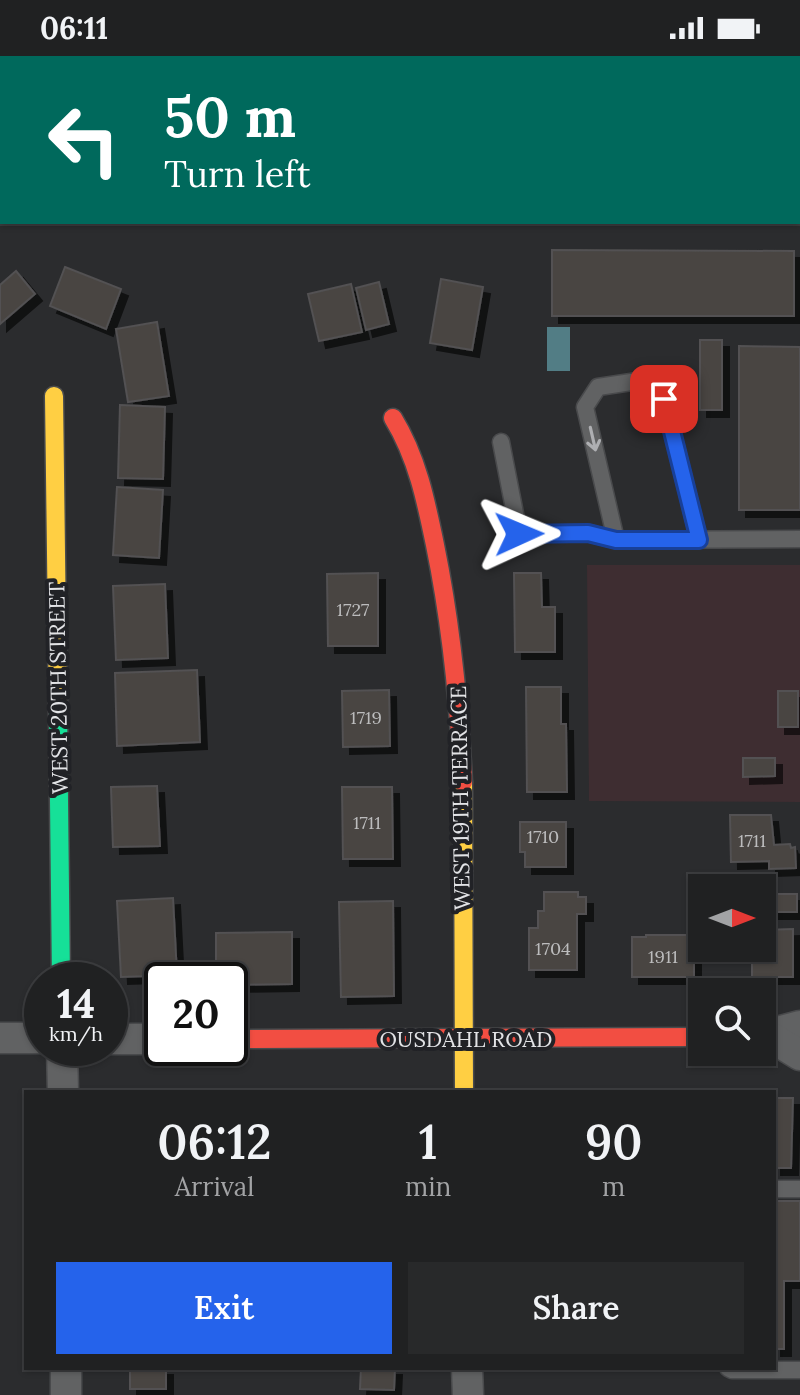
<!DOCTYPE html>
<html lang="en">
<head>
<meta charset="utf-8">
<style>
  :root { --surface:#202122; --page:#28292a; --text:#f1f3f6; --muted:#a2a3a5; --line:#3d3e40; --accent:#2563eb }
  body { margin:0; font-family:Lora,serif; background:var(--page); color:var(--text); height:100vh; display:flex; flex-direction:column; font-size:30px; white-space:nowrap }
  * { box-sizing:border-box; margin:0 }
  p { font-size:26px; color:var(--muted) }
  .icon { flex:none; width:44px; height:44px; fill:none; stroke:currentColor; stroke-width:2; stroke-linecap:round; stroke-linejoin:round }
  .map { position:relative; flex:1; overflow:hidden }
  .panel { position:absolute; left:24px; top:1034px; width:752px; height:280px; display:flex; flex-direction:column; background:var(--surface); border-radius:0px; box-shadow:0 2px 6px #0004,0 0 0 2px var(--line) }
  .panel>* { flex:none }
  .top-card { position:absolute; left:0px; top:0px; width:800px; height:168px; box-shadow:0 2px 6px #0004,0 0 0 2px var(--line); background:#00695c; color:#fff; overflow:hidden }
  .needle { width:52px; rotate:90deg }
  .controls { position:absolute; left:688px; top:818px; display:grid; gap:16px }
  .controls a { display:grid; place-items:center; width:88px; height:88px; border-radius:0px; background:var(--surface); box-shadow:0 2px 6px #0004,0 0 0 2px var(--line); font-size:40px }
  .speed { position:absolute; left:24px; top:906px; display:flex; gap:16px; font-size:40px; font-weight:700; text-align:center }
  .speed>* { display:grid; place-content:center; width:104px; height:104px; border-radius:50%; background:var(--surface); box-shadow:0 2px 6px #0004,0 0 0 2px var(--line); line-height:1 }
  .speed small { font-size:20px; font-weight:400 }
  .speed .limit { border:4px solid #111; border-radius:12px; background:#fff; color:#111 }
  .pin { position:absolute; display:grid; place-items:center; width:68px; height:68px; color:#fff; margin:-34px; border-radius:16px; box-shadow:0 4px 12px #0006 }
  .me { position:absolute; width:88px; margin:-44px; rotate:89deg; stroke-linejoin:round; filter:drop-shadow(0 0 6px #0008) }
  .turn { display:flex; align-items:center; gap:28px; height:168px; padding:0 32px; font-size:36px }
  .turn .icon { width:104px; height:104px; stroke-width:2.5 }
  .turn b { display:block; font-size:56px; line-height:68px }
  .eta { display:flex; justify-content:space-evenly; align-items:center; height:136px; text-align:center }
  .eta b { font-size:48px; font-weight:600; line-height:56px }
  .action { display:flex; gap:16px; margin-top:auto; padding:16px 32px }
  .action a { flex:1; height:92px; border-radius:0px; background:var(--accent); color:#fff; font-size:32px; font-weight:600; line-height:92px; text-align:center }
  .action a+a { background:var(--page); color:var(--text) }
  .status { display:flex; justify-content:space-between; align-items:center; height:56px; padding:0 40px; background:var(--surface); direction:ltr }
  .status svg { height:22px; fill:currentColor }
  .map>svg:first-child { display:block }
  .industrial { fill:#3e2d31 }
  .water { fill:#527d85 }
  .building { fill:#494542; stroke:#525152; stroke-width:2; filter:url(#shadow) }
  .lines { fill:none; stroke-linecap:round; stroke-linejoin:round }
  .lane-casing { stroke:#494a4c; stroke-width:19 }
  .street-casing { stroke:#494a4c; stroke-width:33 }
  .fast-casing { stroke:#494a4c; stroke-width:21 }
  .slow-casing { stroke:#494a4c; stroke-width:21 }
  .jam-casing { stroke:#494a4c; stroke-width:21 }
  .lane { stroke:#616263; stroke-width:16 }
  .street { stroke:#616263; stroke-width:30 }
  .fast { stroke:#16e098; stroke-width:18 }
  .slow { stroke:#ffcf43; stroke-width:18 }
  .jam { stroke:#f24e42; stroke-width:18 }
  .oneway { stroke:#aeafb2 }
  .route-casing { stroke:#184099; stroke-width:20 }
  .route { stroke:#2563eb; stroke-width:14 }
  .labels { text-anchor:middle; stroke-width:8; stroke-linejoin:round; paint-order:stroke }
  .number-label { font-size:18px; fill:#bcbcbd }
  .street-label { font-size:22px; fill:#e2e3e6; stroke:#212226 }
</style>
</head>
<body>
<div class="status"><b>06:11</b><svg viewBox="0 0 49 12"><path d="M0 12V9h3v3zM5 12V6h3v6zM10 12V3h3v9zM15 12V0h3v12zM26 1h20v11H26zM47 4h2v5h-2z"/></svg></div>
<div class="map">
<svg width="800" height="1339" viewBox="0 0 800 1339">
  <defs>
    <filter id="shadow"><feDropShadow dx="7" dy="7" stdDeviation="0" flood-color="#0009"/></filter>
  </defs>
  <rect width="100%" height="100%" fill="#2b2c2e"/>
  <path class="industrial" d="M587,509H800V746L589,745Z"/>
  <rect class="water" x="547" y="271" width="23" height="44"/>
  <g class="building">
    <rect x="157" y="0" width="77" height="2"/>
    <rect x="261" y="0" width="77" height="2"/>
    <path d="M443,0H540L543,2H442Z"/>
    <path d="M552,194L794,195V260H552Z"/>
    <path d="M65,211L121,233L106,273L50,250Z"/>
    <path d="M16,215L35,238L0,268V229Z"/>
    <path d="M441,223L483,231L472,294L430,287Z"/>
    <path d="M379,226L389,268L366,274L356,232Z"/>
    <path d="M351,228L362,276L319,285L308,238Z"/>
    <path d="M157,266L169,340L128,346L116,273Z"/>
    <rect x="700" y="284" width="22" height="70"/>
    <path d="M739,290L800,291V454H739Z"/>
    <path d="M120,349L165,351L163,423L118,422Z"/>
    <path d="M117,431L163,434L159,502L113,499Z"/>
    <path d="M378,517V590H328L327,518Z"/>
    <path d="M514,517H541L542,551H555V596H515Z"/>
    <path d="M165,528L168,602L116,604L113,530Z"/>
    <path d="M197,614L200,686L117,690L115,617Z"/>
    <path d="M526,631H561V668H566L567,736H527Z"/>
    <path d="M389,634L390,690L343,691L342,635Z"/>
    <rect x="778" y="635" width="20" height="36"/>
    <path d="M743,702H775V720L743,721Z"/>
    <path d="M157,730L160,790L113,791L111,731Z"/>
    <path d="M342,731H392L393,803H343Z"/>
    <path d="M730,759H771L774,789L790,788L791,792L795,791L796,812L769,813V805L731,806Z"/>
    <path d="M520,766H566V811H525V796H520Z"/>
    <path d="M544,836H578V841H586V858H577V914H529V872H538V855H544Z"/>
    <rect x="771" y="838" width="26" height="18"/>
    <path d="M173,842L177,919L121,921L117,845Z"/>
    <path d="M393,845L394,940L341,941L339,846Z"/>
    <path d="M793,873V921H752V892H762V874Z"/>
    <path d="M292,876V928L230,929V924H216V877Z"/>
    <path d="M646,879H694V921H632V881H646Z"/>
    <path d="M774,1042H793L791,1112H774Z"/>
    <path d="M774,1145H800V1225H784V1293H774Z"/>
    <rect x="130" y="1312" width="36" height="21"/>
    <path d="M361,1312H395L394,1334L360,1333Z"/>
  </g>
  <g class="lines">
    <defs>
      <g id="lane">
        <path d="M14,0V2"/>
        <path d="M105,0V2"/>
        <path d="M392,2V0"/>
        <path d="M642,2V0"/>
        <path d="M0,121H2"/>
        <path d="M501,386L519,478L588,477L616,484L800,483"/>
        <path d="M616,484L585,351L598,331L638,325L664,343L699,484"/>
        <path d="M774,1133H800"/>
        <path d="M728,1312L732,1314H800"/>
      </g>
      <g id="street">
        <path d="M762,980L800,970"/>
        <path d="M769,980L800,999"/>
        <path d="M0,982H42"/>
        <path d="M110,983H162"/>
        <path d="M62,992L63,1036"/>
        <path d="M66,1312V1339"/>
        <path d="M467,1312L468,1339"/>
      </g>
      <path id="fast" d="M58,654L61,924"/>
      <g id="slow">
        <path d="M54,340L58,654"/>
        <path d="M463,726L464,1036"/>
      </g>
      <g id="jam">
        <path d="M393,362C417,401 426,445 435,489C451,567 459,646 463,726"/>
        <path d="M230,983L702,981"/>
      </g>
    </defs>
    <use href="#lane" class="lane-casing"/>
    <use href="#street" class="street-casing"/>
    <use href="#fast" class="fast-casing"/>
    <use href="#slow" class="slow-casing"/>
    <use href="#jam" class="jam-casing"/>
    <use href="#lane" class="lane"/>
    <use href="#street" class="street"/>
    <use href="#fast" class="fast"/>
    <use href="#slow" class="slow"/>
    <use href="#jam" class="jam"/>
  </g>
  <defs><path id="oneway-shaft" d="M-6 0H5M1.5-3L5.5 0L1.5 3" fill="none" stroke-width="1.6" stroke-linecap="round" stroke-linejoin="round" transform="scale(2)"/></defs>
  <use class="oneway" href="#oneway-shaft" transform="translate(593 383) rotate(77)"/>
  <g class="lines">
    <defs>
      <path id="route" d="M519,478L588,477L616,484H699L664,343"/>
    </defs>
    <use href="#route" class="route-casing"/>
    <use href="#route" class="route"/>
  </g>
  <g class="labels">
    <g class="number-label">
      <text x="353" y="560">1727</text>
      <text x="366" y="668">1719</text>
      <text x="367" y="773">1711</text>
      <text x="543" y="787">1710</text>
      <text x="752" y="791">1711</text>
      <text x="553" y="899">1704</text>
      <text x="663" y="907">1911</text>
    </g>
    <g class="street-label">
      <text transform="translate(58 632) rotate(-91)" y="8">WEST 20TH STREET</text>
      <text transform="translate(460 742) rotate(-91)" y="8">WEST 19TH TERRACE</text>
      <text x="466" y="991">OUSDAHL ROAD</text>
    </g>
  </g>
</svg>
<div class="controls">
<a><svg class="needle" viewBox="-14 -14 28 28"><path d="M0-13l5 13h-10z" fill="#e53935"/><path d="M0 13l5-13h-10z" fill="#a2a3a5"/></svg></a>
<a><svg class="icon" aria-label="search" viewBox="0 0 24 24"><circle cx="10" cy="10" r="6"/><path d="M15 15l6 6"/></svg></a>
</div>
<div class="speed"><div>14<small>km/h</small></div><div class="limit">20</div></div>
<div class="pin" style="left:664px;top:343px;background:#d93025"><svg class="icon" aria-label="arrive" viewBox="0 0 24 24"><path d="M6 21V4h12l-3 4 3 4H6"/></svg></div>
<svg class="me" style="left:519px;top:478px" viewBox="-20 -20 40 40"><path d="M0-17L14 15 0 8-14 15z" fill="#2563eb" stroke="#fff" stroke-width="4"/></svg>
<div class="top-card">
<div class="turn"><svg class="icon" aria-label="left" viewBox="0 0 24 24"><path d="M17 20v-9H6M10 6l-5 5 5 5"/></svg><div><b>50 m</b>Turn left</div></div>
</div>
<section class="panel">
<div class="eta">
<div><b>06:12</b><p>Arrival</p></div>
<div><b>1</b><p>min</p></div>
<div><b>90</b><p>m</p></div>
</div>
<div class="action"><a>Exit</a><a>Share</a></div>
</section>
</div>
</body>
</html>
